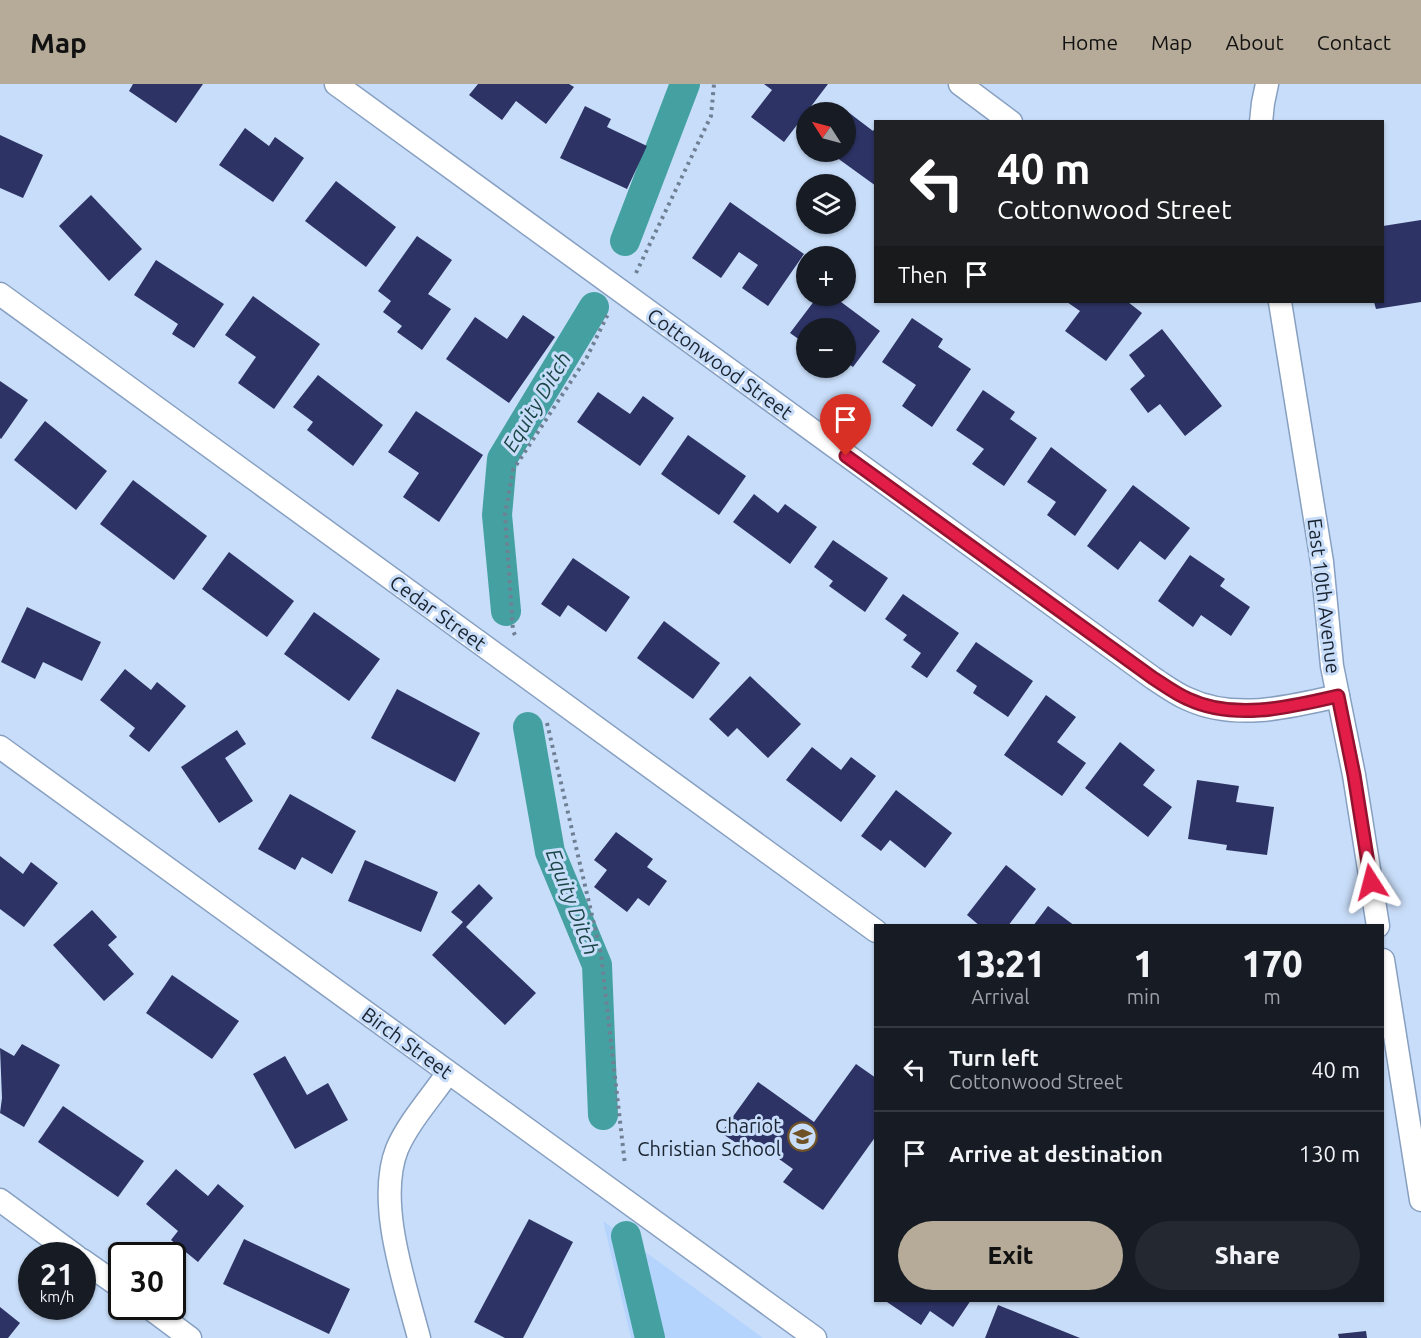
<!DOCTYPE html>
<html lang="en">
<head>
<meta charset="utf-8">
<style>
  :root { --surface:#171b24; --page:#242831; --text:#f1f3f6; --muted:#9ea1a6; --line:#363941; --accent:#b6ab98 }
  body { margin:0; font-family:Ubuntu,sans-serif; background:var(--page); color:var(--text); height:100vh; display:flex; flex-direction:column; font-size:22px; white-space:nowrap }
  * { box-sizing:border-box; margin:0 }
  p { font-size:20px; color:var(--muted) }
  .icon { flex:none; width:33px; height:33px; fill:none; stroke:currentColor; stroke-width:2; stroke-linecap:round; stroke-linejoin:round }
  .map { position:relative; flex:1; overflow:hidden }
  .sheet { position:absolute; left:874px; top:840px; width:510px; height:378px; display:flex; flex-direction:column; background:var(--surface); border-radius:0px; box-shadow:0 2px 4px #0004 }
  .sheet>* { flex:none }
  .banner { position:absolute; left:874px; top:36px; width:510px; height:183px; border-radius:0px; box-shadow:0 2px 4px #0004; background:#202124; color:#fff; overflow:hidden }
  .needle { width:39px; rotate:306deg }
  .buttons { position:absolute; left:796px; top:18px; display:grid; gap:12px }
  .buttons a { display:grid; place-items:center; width:60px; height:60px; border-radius:50%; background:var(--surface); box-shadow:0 2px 4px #0004; font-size:30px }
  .speed { position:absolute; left:18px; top:1158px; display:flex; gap:12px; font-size:30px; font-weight:700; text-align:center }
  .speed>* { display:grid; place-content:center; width:78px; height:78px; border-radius:50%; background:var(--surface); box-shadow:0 2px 4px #0004; line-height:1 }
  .speed small { font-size:15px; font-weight:400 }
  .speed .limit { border:3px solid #111; border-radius:9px; background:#fff; color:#111 }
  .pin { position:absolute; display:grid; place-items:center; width:51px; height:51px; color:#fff; margin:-62px -26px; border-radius:50% 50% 50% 0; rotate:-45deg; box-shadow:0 0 6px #0007 }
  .pin .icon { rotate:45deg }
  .me { position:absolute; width:66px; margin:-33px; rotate:351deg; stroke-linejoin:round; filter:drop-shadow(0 0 4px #0008) }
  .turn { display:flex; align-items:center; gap:21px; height:126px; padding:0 24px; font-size:27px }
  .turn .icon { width:78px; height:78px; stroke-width:2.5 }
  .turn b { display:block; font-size:42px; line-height:51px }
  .then { display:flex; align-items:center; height:57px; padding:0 24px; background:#0003; gap:12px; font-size:22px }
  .eta { display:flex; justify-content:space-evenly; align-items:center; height:102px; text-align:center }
  .eta b { font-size:36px; font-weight:800; line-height:42px }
  .primary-button { display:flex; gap:12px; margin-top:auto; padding:12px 24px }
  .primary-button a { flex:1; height:69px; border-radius:36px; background:var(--accent); color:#111; font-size:24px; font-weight:800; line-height:69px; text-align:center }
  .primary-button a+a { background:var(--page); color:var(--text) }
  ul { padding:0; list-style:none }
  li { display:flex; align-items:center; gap:18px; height:84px; padding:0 24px; border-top:2px solid var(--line) }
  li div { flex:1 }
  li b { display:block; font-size:22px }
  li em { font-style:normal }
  header { display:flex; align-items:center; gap:36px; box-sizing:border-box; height:84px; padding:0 30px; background:var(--accent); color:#111 }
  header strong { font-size:28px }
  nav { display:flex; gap:33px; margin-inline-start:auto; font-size:21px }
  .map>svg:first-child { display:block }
  .built { fill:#b5d4fd }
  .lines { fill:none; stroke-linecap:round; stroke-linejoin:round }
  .canal { stroke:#45a1a1; stroke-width:30 }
  .building { fill:#2d3365 }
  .minor-casing { stroke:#87a0c1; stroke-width:25 }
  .path { stroke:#708094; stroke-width:4; stroke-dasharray:3 4.5; stroke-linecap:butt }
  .minor { stroke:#fff; stroke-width:22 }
  .route-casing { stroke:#92132f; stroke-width:15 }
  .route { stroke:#e11d48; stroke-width:10 }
  .labels { text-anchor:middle; stroke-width:6; stroke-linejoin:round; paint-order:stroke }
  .street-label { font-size:20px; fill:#1a2430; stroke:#c8ddf9 }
  .poi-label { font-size:20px; fill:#1a2430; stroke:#c8ddf9; text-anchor:end }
  .water-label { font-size:21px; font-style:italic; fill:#1c4646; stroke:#c8ddf9 }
</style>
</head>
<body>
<header>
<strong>Map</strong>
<nav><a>Home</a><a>Map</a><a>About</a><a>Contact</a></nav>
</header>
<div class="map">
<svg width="1421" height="1254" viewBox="0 0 1421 1254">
  <rect width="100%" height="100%" fill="#c8ddf9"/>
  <path class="built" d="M603,1137L763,1254H631Z"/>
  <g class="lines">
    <g class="canal">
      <path d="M625,157L685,0"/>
      <path d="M506,527L497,431L502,375L594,223"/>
      <path d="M528,643L550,768L597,881L603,1031"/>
      <path d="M626,1152L650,1254"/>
    </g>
  </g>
  <g class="building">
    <path d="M133,0H203L176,39L129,7Z"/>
    <path d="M478,0H569L574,3L546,40L516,17L502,36L469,11Z"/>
    <path d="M764,0H828L784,58L751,33L772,6Z"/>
    <path d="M585,22L611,35L607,43L647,62L627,105L560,74Z"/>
    <path d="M848,28L873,47L876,42V102L829,68H846V31Z"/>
    <path d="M245,44L269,62L275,53L304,74L273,118L219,81Z"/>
    <path d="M0,51L43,71L23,114L0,104Z"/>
    <path d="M336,97L396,143L366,183L305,137Z"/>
    <path d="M91,111L142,165L109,197L59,142Z"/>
    <path d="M730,118L804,170L768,222L742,204L758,181L739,168L721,194L692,174Z"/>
    <path d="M1421,136V218L1376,225L1374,218H1383V142Z"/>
    <path d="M417,152L452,176L428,210L451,225L422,266L397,248L402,242L383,228L391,217L378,207Z"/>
    <path d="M156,176L224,220L194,264L172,250L178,240L134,211Z"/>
    <path d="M253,212L320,260L274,325L238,299L256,273L225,251Z"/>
    <path d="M818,212H833L880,247L853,283L846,278V244H807V261L790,249Z"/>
    <path d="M1067,218H1128L1142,229L1106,277L1065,247L1080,227Z"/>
    <path d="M523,231L555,253L509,319L446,275L475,233L507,255Z"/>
    <path d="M912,234L943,255L938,263L971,285L932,343L902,322L916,301L882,278Z"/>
    <path d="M1162,245L1222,322L1185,352L1160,320L1148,329L1130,305L1145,292L1129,271Z"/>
    <path d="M318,291L383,341L353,382L307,346L313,338L293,323Z"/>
    <path d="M0,297L28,316L1,355L0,354Z"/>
    <path d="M983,306L1015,328L1010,335L1037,354L1004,402L972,380L984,365L956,346Z"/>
    <path d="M598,308L630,330L643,312L674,334L640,382L577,338Z"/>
    <path d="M416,327L483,371L439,438L403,413L419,389L388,368Z"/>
    <path d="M45,337L107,387L76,426L14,376Z"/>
    <path d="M688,351L746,392L719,431L661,390Z"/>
    <path d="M1051,363L1107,406L1075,452L1047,431L1056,418L1027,398Z"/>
    <path d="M133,396L207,452L174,496L100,440Z"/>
    <path d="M1133,401L1190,444L1165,476L1140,457L1118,486L1087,462Z"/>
    <path d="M754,410L778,429L785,420L817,443L790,480L733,438Z"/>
    <path d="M833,456L888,494L865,528L829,502L833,497L814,483Z"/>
    <path d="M229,468L294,517L267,553L202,505Z"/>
    <path d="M1190,471L1225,495L1220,502L1250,523L1231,552L1201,531L1193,543L1158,517Z"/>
    <path d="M573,474L630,513L606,548L568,521L560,533L541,520Z"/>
    <path d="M903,510L959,549L927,594L911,583L921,569L903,556L907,551L885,535Z"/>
    <path d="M27,523L101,558L82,597L43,578L35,595L1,578Z"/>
    <path d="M314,528L380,575L349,617L284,570Z"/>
    <path d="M664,537L720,579L693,615L637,574Z"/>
    <path d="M976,558L1033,597L1008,633L973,609L977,602L956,587Z"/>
    <path d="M125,585L151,606L157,598L186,622L149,668L129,652L135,644L100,616Z"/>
    <path d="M750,592L801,640L768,674L737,644L728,653L709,635Z"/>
    <path d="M397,605L480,649L455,698L371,654Z"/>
    <path d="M1046,611L1076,633L1057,658L1086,679L1062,712L1004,671Z"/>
    <path d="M237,646L246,660L225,674L253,717L219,739L181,683Z"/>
    <path d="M1120,658L1155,686L1143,701L1172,723L1148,753L1085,704Z"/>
    <path d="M812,663L841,686L851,673L876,692L841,738L786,696Z"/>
    <path d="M1197,696L1239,702L1236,718L1274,723L1267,771L1226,766L1227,761L1188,755Z"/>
    <path d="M896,706L952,749L925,784L890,756L881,767L861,752Z"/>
    <path d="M290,710L356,747L332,790L302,773L295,786L258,765Z"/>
    <path d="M616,748L653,775L647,783L667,797L649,822L638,814L627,828L594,803L607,786L594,776Z"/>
    <path d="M0,772L23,790L31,778L58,799L24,843L0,825Z"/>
    <path d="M365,776L438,808L421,848L348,817Z"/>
    <path d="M1006,781L1036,805L1008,842H980L967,831Z"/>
    <path d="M479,800L493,814L466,843L536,909L505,941L432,871L463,838L451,828Z"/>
    <path d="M1048,822L1075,842H1033Z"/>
    <path d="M92,826L117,853L108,861L134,890L104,917L53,861Z"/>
    <path d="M172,891L239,937L212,975L146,929Z"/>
    <path d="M22,960L60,981L24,1043L0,1029L2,1014L0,964L14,972Z"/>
    <path d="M285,972L307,1011L328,999L348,1036L295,1065L253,990Z"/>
    <path d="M856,980L876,994V1052L823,1126L783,1098L793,1085L751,1055L744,1064L721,1049L758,998L814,1038Z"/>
    <path d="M63,1022L144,1077L118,1113L38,1058Z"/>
    <path d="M176,1085L208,1112L218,1100L244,1122L198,1178L171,1156L178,1147L146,1120Z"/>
    <path d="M529,1135L573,1158L523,1254H505L474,1238Z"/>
    <path d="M244,1155L350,1205L329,1250L223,1200Z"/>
    <path d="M888,1216H971L953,1243L930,1227L921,1241L887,1218Z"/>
    <path d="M998,1221L1080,1254H985Z"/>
    <path d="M0,1223L20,1239L8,1254H0Z"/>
    <path d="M1366,1247L1367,1254H1339L1338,1250Z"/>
  </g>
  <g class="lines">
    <defs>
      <g id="minor">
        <path d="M336,0L1153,594C1164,601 1176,610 1188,615C1235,637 1290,623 1338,612"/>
        <path d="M960,0L1011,38"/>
        <path d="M1261,38L1263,19L1267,0"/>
        <path d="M0,210L876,847"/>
        <path d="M1280,218L1322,478L1332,582L1354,691L1378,842"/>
        <path d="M0,663L815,1254"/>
        <path d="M1383,876L1421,1116"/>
        <path d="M0,1116L76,1172"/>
        <path d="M82,1176L122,1204"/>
        <path d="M147,1222L190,1254"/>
        <path d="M419,1254C405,1200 376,1118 397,1065C408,1039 432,1012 448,989"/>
      </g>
    </defs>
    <use href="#minor" class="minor-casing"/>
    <g class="path">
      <path d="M636,189L711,32L714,0"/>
      <path d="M515,551L513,547L505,430L513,386L587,273L608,230"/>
      <path d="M547,639L601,870L625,1081"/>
    </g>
    <use href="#minor" class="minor"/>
  </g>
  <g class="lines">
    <defs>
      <path id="route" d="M846,372L1153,594C1164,601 1176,610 1188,615C1235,637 1290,623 1338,612L1354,691L1371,798"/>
    </defs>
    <use href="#route" class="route-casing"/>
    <use href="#route" class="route"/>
  </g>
  <defs>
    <symbol id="school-ring" viewBox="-11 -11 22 22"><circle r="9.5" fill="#c8ddf9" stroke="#6f5225" stroke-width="1.5"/><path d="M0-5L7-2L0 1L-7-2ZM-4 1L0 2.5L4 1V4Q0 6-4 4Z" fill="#6f5225"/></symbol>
  </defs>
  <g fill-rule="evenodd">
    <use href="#school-ring" x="786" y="1036" width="33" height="33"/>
  </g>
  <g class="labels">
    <g class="street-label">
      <text transform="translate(720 280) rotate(36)" y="7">Cottonwood Street</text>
      <text transform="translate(1324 512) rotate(83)" y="7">East 10th Avenue</text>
      <text transform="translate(438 529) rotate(36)" y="7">Cedar Street</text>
      <text transform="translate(407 959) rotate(36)" y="7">Birch Street</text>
    </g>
    <g class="poi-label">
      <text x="781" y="1049">Chariot<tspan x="781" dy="23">Christian School</tspan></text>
    </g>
    <g class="water-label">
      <text transform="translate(537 318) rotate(-59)" y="7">Equity Ditch</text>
      <text transform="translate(572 818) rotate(69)" y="7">Equity Ditch</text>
    </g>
  </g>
</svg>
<div class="buttons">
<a><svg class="needle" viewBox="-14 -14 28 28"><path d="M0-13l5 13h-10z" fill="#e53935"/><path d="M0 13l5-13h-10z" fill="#9ea1a6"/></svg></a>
<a><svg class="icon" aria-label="layers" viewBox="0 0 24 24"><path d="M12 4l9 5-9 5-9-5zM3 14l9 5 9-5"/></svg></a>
<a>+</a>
<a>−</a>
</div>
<div class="speed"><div>21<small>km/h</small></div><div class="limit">30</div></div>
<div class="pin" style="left:846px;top:372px;background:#d93025"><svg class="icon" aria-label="arrive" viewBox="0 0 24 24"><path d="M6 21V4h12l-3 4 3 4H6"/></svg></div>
<svg class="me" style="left:1371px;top:798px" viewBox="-20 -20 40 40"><path d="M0-17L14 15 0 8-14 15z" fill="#e11d48" stroke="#fff" stroke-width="4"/></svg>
<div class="banner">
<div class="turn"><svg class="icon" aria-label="left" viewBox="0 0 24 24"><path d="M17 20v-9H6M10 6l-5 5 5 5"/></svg><div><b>40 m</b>Cottonwood Street</div></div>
<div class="then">Then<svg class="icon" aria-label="arrive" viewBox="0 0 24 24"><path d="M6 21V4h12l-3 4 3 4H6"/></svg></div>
</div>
<section class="sheet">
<div class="eta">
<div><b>13:21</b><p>Arrival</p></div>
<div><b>1</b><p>min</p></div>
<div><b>170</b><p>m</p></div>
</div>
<ul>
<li><svg class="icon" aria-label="left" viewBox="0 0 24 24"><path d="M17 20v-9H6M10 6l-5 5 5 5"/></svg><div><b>Turn left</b><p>Cottonwood Street</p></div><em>40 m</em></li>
<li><svg class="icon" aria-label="arrive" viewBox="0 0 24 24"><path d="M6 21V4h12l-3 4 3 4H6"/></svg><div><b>Arrive at destination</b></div><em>130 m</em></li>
</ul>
<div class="primary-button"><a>Exit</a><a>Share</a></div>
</section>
</div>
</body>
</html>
